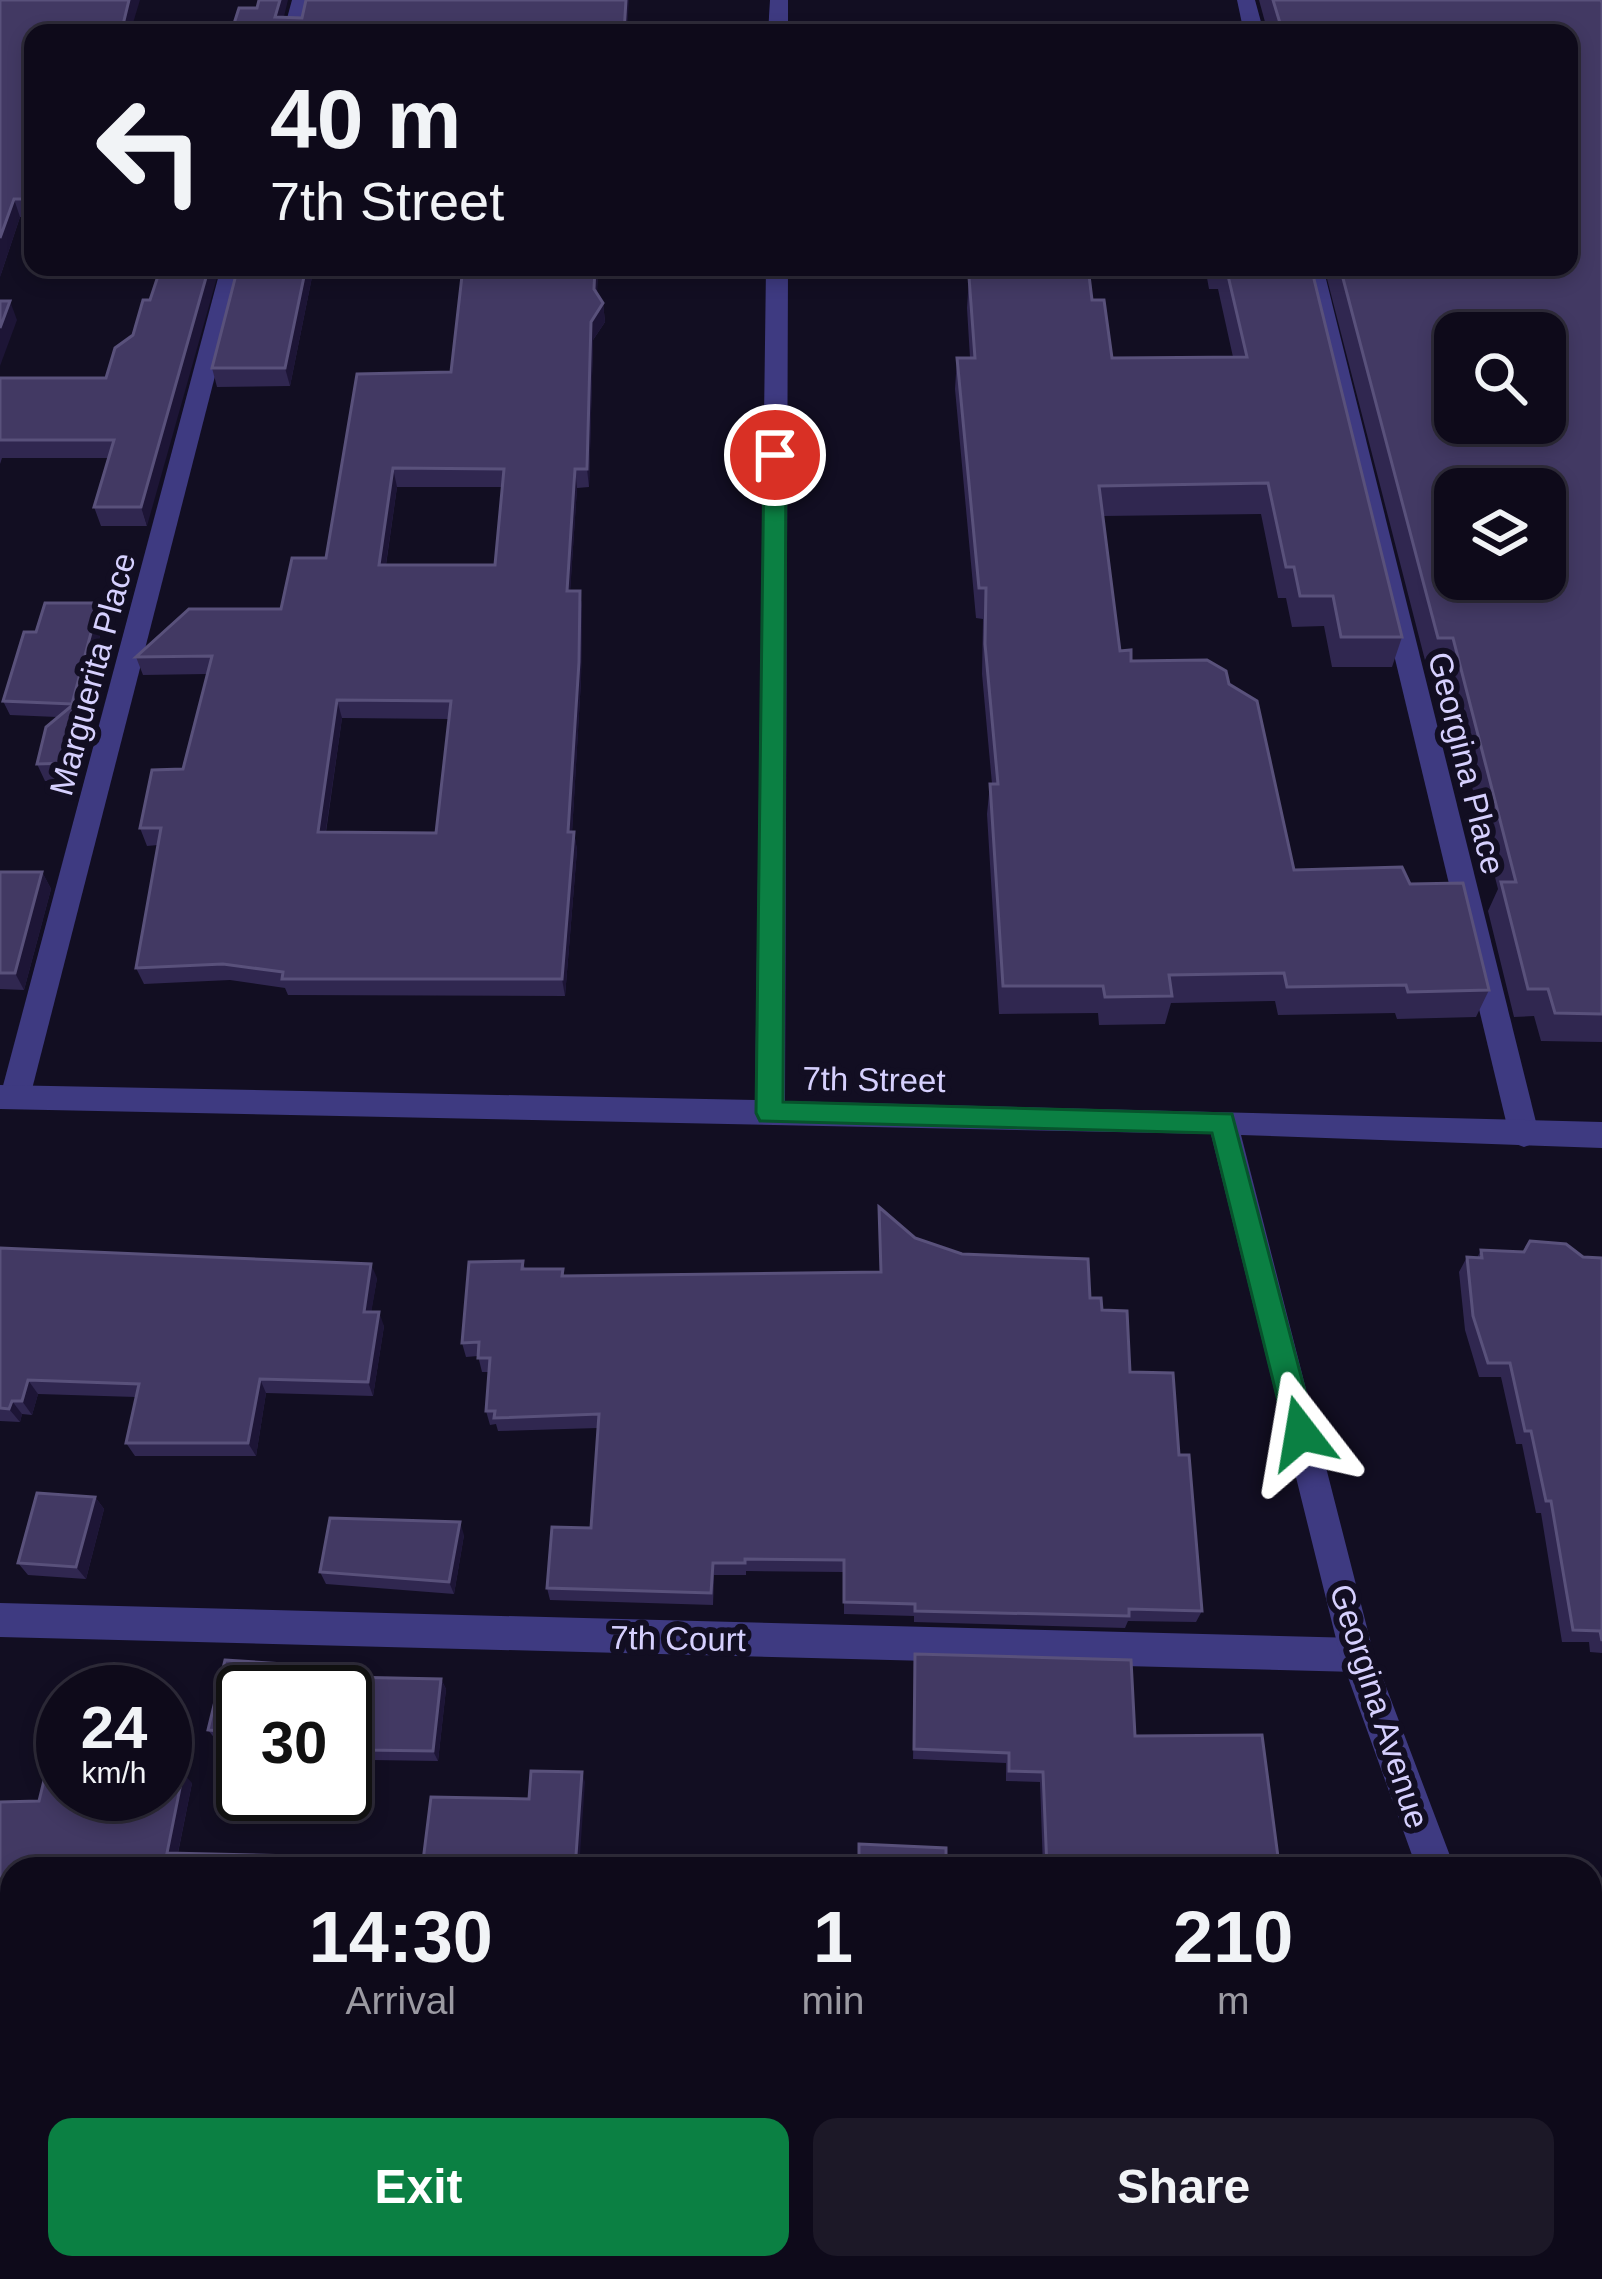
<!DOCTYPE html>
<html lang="en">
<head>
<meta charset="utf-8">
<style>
  :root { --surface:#0e0a1a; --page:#1c1827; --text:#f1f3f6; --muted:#9b9aa2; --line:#2e2b39; --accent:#0b8043 }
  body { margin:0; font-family:Arial,sans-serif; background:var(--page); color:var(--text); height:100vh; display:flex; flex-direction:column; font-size:45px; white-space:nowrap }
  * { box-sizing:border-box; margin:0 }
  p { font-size:39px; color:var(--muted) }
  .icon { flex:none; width:66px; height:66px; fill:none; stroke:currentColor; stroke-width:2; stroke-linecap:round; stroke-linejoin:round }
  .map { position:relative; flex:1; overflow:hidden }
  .side { position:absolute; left:0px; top:1857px; width:1602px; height:423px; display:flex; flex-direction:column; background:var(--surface); border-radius:36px 36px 0 0; box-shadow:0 6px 18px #0003,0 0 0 3px var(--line) }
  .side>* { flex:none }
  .banner { position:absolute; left:24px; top:24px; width:1554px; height:252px; border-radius:24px; box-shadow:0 6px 18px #0003,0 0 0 3px var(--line); background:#0e0a1a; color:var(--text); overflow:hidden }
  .tools { position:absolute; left:1434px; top:312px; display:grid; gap:24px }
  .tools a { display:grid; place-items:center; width:132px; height:132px; border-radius:24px; background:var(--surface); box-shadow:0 6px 18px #0003,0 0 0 3px var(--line); font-size:60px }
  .speed { position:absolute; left:36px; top:1665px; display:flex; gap:24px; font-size:60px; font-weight:700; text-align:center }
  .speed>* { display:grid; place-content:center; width:156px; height:156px; border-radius:50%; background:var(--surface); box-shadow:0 6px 18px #0003,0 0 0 3px var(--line); line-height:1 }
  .speed small { font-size:30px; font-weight:400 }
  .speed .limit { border:6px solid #111; border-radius:18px; background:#fff; color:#111 }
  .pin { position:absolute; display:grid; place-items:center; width:102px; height:102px; color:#fff; margin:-51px; border:6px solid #fff; border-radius:50%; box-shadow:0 3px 12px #0007 }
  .me { position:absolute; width:132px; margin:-66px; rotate:346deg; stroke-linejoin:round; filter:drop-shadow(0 0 9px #0008) }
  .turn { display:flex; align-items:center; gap:42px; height:252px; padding:0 48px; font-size:54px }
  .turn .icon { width:156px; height:156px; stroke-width:2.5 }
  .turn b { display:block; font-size:84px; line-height:102px }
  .eta { display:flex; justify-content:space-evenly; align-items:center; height:204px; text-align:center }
  .eta b { font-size:72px; font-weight:800; line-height:84px }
  .cta { display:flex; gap:24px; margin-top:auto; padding:24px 48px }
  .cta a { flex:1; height:138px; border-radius:24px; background:var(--accent); color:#fff; font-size:48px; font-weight:800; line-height:138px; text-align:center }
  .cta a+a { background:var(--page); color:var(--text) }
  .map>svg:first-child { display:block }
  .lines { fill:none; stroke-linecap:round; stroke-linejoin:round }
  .lane { fill:#3e3a81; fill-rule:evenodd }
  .street { fill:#3e3a81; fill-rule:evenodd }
  .wall { fill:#302750; fill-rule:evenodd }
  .shaded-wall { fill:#1d1536 }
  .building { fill:#423963; stroke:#59517b; stroke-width:3; fill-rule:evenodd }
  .route { fill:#0b8043; stroke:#07532c; stroke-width:3 }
  .labels { text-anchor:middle; stroke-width:12; stroke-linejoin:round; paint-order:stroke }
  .street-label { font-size:33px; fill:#d6d0fe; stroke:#120e22 }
</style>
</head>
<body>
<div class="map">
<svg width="1602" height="2279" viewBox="0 0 1602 2279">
  <rect width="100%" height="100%" fill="#120e22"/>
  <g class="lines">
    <g class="lane">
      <path d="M292,0H310L303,33H283Z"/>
      <path d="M1237,0H1255L1264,33H1244Z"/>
      <path d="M221,267H243L30,1097L25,1106H5L0,1097Z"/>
      <path d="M1301,267H1323L1539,1134L1535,1143L1524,1147L1513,1143L1509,1134Z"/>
      <path d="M0,1603L1357,1638L1369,1643L1374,1655L1369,1667L1357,1672L0,1637Z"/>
    </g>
    <g class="street">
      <path d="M770,0H788V33H768Z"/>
      <path d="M766,267H788L785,1101L1602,1122V1148L1241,1135L1374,1655L1455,1869H1417L1340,1655L1211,1134L0,1109V1085L755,1100Z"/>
      <path d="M1590,2250L1598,2254L1602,2279H1567L1564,2268H1590Z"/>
    </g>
  </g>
  <g class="wall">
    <path d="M1259,0H1601L1602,3V1042L1541,1041L1534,1016L1514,1017L1488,911L1498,889L1442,668H1427L1324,267H1569V33H1268Z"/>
    <path d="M33,33V218L20,217L0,277Z"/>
    <path d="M238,267H314L290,386L217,387L212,368Z"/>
    <path d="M463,267H598L597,293L603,303L605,322L593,340L589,487L577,488L570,591H580L582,609L581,680L572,832H574L577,850L565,996L288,995L285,988L230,980L144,984L136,968L158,845L147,846L140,828L183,769L207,674L143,675L136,657L281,609L326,558L451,372ZM397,487H502L495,565H386ZM342,718L449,719L436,833L326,832Z"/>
    <path d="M981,267H1088L1092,300L1112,358L1233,357L1218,289H1209L1205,267H1311L1402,637L1392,667H1332L1324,626L1292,627L1286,598H1278L1261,514L1103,516L1120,651L1131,661L1229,684L1294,870L1410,884L1489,990L1476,1017L1397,1019L1395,1013L1278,1015L1275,1001L1171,1003L1165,1024L1099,1025L1098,1013L999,1014L987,814L990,784H992L982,674L983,619L976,618L955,389L957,358H970L967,308L969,277H982Z"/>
    <path d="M0,378H106L147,526H101L94,507L109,458H2L0,464Z"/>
    <path d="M105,617L84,695L92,689L99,707L80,781H45L37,764L57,717L10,715L3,701L36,632Z"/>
    <path d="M0,872H42L51,889L24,990L0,989Z"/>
    <path d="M879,1207L915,1238L1090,1298L1102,1310L1130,1372L1179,1455L1202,1611L1196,1622L1128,1621L1125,1628L914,1622V1616L844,1614V1572L746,1571V1575H714L713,1605L550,1600L547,1588L591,1528L598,1428L498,1431L496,1424L490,1425L486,1411L489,1372H482L478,1356L466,1357L462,1343L523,1261L525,1269H563L564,1276L880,1272Z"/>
    <path d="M0,1248L377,1278L371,1312L384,1326L373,1396L266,1393L256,1456H135L126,1443L136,1397L38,1394L32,1415L22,1414L20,1422L0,1421Z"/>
    <path d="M1481,1250L1602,1258V1653L1590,1652L1589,1642H1562L1541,1513H1536L1522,1444H1516L1501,1377H1479L1465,1330L1459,1272L1467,1257L1477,1258Z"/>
    <path d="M95,1497L104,1509L86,1579L28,1575L18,1563Z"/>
    <path d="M464,1535L454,1594L326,1584L320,1572Z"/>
    <path d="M915,1654L1135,1736L1278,1857L1311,1869H1043L1040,1782L1006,1781V1763L913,1759Z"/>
    <path d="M225,1660L298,1665L305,1676L441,1679L446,1689L438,1761L372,1760L366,1751L345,1749V1692H243V1742L216,1740L208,1730Z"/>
    <path d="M192,1783L178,1853L321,1863L325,1869H12V2051L0,2050V1802L39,1801Z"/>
  </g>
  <g class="shaded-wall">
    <path d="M129,0H140L130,33H121Z"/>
    <path d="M280,0H288L280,33L275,17Z"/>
    <path d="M626,0H629L627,33H624Z"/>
    <path d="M14,199L20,217L0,277V238Z"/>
    <path d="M209,267H220L147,526L141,507Z"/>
    <path d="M306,267H314L290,386L285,368Z"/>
    <path d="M595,267H598L596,308L594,289Z"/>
    <path d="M10,301L17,320L0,366V328Z"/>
    <path d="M603,303L605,322L593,340L589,487L587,469L591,322Z"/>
    <path d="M393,468L397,487L383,584L379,565Z"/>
    <path d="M575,469L577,488L569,609L567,591Z"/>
    <path d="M580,591L582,609L581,680L571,850L568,832Z"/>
    <path d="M99,603L105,617L78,718L72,704Z"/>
    <path d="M92,689L99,707L80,781L72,763Z"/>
    <path d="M337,700L342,718L323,850L318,832Z"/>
    <path d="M574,832L577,850L565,996L562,979Z"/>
    <path d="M42,872L51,889L24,990L15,973Z"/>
    <path d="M371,1264L377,1278L369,1326L364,1312Z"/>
    <path d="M379,1312L384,1326L373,1396L368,1382Z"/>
    <path d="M260,1379L266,1393L256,1456L248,1443Z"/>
    <path d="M28,1380L38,1394L32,1415L22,1401Z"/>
    <path d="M12,1401L22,1414L20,1422L9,1409Z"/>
    <path d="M95,1497L104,1509L86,1579L76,1567Z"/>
    <path d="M460,1522L464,1535L454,1594L449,1582Z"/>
    <path d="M441,1679L446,1689L438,1761L433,1751Z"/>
    <path d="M582,1772L585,1782L579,1869H575Z"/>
    <path d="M183,1773L192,1783L176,1862L167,1853Z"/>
  </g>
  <g class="building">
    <path d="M0,0H129L121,33H33V199H14L0,238Z"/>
    <path d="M259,0H280L275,17L302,18L306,0H626L624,33H231L239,8H257Z"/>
    <path d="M1273,0H1601L1602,3V1014L1555,1013L1548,989H1528L1501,882H1516L1453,638H1438L1340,267H1569V33H1283ZM1455,333H1545V423H1455ZM1455,489H1545V579H1455Z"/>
    <path d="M161,267H209L141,507H94L114,440H0V378H106L115,348L133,335L143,300H150Z"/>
    <path d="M238,267H306L285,368H212Z"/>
    <path d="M463,267H595L594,289L603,303L591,322L587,469H575L567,591H580L579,662L568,832H574L562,979H282L283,972L223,964L136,968L161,828H140L152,770L183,769L212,656L136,657L189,609H281L292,558H326L357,374L451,372ZM393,468L504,469L495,565H379ZM337,700L451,701L436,833L318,832Z"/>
    <path d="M986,267H1088L1092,300H1104L1112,358L1247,357L1226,267H1311L1402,637H1341L1333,596H1300L1294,567H1286L1268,483L1099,486L1120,651L1131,650V661L1207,660L1226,671L1229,684L1257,701L1294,870L1402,867L1410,884L1463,883L1489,990L1408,992L1406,985L1287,987L1284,973L1169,975L1172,996L1105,997L1103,986H1003L990,784H998L985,644L986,588H979L957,358H975L969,277H987Z"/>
    <path d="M0,301H10L0,328Z"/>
    <path d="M45,603H99L72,704L3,701L24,632H36Z"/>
    <path d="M92,689L72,763L37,764L46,727Z"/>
    <path d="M0,872H42L15,973H0Z"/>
    <path d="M879,1207L915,1238L962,1254L1088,1259L1090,1298H1101L1102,1310L1127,1311L1130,1372L1173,1373L1179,1455H1189L1202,1611L1129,1609V1616L915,1611V1604L844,1602V1560L745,1559V1563H713L711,1593L547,1588L552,1527L591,1528L599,1414L494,1418L495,1411H486L490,1358H478L479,1342L462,1343L469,1262L523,1261L522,1269H563L562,1276L881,1272Z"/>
    <path d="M1530,1241L1566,1244L1583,1257L1602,1258V1641L1600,1631L1573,1630L1551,1501H1546L1531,1431H1525L1510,1363H1488L1473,1316L1467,1257L1482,1258L1481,1250L1524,1252Z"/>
    <path d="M0,1248L371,1264L364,1312H379L368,1382L260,1379L248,1443H126L139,1384L28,1380L22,1401H12L9,1409L0,1408Z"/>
    <path d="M37,1493L95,1497L76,1567L18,1563Z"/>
    <path d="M330,1518L460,1522L449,1582L320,1572Z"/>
    <path d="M915,1654L1131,1660L1135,1736L1262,1735L1278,1857L1310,1858L1311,1869H1047L1043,1772L1009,1771V1753L914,1749Z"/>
    <path d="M225,1660L298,1665L297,1676L441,1679L433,1751L366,1750L367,1741L345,1740V1692H243V1733L208,1730Z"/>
    <path d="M47,1768L63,1769V1794H165V1773H183L167,1853L296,1856L295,1863H321L320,1869H12V2045L0,2044V1802L39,1801Z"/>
    <path d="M531,1771L582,1772L575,1869H422L431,1797L529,1799Z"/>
    <path d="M859,1844L946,1848V1869H853V1858H859Z"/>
  </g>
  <path class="route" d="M775,448L786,455L783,1102L1232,1114L1316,1433L1311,1443L1301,1447L1290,1443L1286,1433L1212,1133L760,1121L756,1113L764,455Z"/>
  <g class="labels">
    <g class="street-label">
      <text transform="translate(92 674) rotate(-75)" y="12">Marguerita Place</text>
      <text transform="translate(1467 763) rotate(76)" y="12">Georgina Place</text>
      <text transform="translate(874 1079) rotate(1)" y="12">7th Street</text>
      <text transform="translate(678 1638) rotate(1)" y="12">7th Court</text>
      <text transform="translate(1380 1706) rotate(72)" y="12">Georgina Avenue</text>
    </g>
  </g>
</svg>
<div class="tools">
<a><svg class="icon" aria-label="search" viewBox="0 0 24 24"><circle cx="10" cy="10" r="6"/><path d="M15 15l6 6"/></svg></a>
<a><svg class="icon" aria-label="layers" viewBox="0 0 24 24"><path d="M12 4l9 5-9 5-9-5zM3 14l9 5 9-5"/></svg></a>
</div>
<div class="speed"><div>24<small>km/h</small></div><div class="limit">30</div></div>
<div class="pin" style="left:775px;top:455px;background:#d93025"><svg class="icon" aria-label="arrive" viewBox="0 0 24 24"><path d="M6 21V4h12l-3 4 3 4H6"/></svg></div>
<svg class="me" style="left:1301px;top:1433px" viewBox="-20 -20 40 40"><path d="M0-17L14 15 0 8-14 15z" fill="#0b8043" stroke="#fff" stroke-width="4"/></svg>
<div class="banner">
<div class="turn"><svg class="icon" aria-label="left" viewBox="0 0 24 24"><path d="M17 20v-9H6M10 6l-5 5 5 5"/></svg><div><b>40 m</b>7th Street</div></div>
</div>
<section class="side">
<div class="eta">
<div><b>14:30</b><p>Arrival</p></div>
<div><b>1</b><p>min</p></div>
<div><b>210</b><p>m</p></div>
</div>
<div class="cta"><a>Exit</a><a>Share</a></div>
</section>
</div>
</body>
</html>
